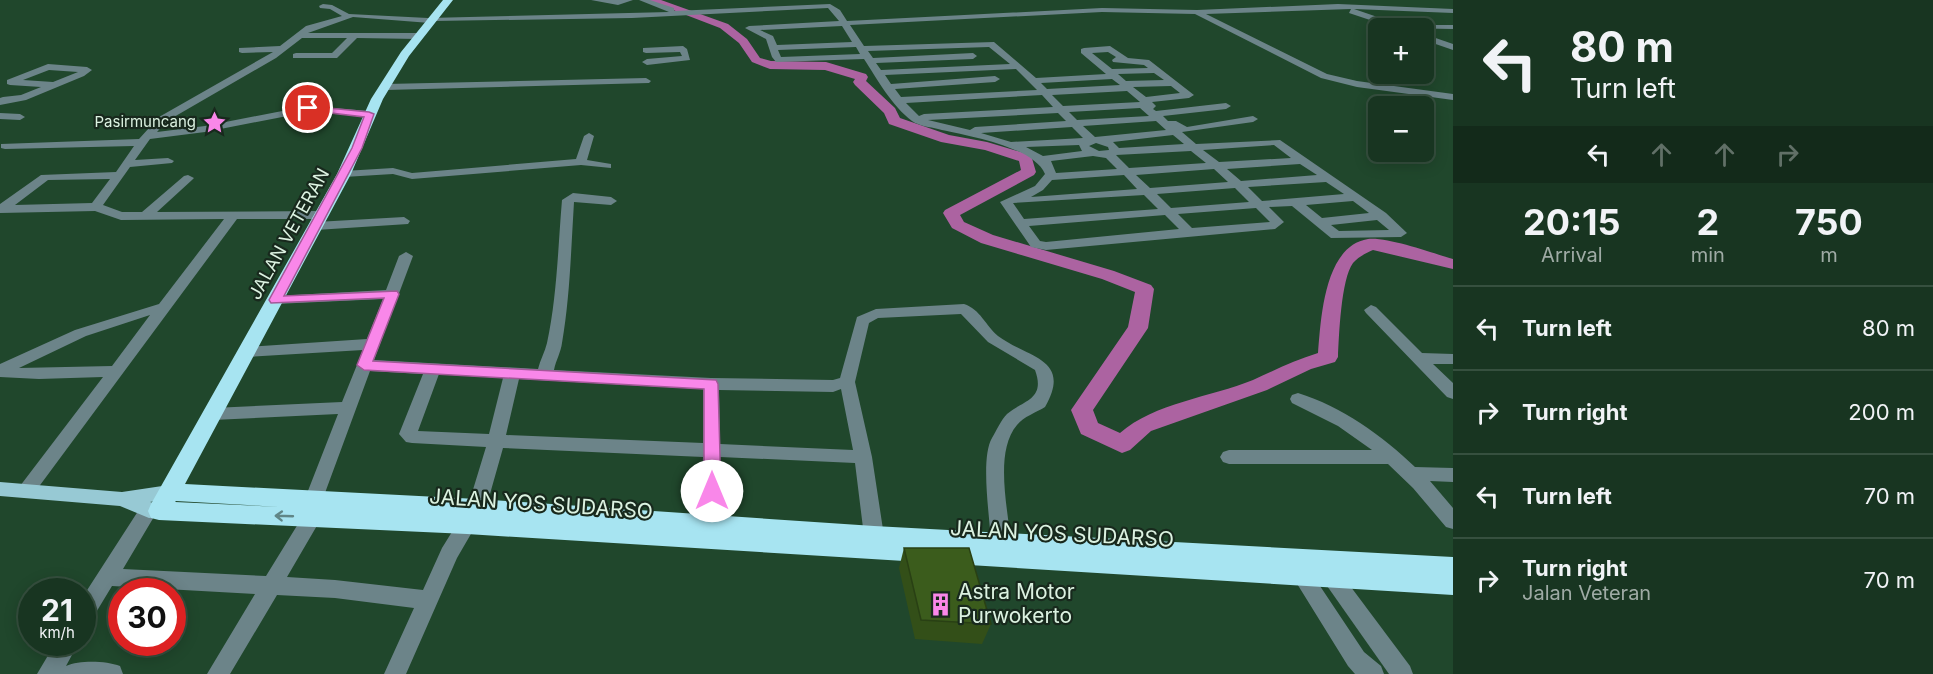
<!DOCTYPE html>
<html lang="en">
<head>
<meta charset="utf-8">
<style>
  :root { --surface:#183521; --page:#213d2a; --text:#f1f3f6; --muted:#9faba5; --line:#36503f }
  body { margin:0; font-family:Inter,sans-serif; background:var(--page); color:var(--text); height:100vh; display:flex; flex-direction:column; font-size:22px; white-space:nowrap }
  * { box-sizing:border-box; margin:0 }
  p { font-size:20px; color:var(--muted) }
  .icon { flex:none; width:33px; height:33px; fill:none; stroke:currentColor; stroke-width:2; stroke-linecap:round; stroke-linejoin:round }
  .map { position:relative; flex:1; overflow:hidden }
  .side { display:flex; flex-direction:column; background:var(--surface); width:480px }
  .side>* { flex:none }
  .banner { background:#183521; color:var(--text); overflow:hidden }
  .buttons { position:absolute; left:1368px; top:18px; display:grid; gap:12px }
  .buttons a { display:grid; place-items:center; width:66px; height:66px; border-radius:9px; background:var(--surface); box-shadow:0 3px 15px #0003,0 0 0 2px var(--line); font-size:30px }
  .speed { position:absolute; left:18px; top:578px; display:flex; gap:12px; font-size:30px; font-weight:700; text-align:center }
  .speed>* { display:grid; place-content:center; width:78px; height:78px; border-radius:50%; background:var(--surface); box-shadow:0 3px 15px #0003,0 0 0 2px var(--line); line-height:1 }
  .speed small { font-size:15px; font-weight:400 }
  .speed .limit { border:9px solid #d22; background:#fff; color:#111 }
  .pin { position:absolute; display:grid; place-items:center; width:51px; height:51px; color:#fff; margin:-26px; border:3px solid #fff; border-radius:50%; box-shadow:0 2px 6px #0007 }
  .me { position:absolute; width:66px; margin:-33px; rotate:0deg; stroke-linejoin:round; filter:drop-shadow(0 0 4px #0008) }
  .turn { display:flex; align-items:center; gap:21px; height:126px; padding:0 18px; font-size:27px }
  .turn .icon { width:78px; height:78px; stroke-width:2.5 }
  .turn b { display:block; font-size:42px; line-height:51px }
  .lanes { display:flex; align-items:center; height:57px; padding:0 18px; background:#0003; justify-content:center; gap:30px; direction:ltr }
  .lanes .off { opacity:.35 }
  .eta { display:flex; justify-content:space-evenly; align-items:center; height:102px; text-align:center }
  .eta b { font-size:36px; font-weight:700; line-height:42px }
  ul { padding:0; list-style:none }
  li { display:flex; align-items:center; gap:18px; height:84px; padding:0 18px; border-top:2px solid var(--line) }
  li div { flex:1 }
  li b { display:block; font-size:22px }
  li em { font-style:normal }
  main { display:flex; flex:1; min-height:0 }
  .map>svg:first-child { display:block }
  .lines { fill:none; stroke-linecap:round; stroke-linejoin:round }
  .river { fill:#ac63a1; fill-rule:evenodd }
  .minor { fill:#6c8489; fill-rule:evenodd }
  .major { fill:#97c9d4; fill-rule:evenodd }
  .highway { fill:#a7e4f1; fill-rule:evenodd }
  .wall { fill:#334f18 }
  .building { fill:#3b5c1c; stroke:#294014; stroke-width:1.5 }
  .oneway { stroke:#608687 }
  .route { fill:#f987e9; stroke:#a25897; stroke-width:1.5 }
  .labels { text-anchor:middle; stroke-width:4.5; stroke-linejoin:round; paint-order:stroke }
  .far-poi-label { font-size:15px; fill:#dcf2e1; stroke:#18291d; text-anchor:end }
  .street-label { font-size:18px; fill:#dcf2e1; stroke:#18291d }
  .near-street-label { font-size:21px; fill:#dcf2e1; stroke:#18291d }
  .near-poi-label { font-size:21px; fill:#dcf2e1; stroke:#18291d; text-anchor:start }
</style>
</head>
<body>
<main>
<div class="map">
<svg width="1453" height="674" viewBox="0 0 1453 674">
  <rect width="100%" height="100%" fill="#20472c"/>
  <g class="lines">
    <path class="river" d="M647,0H661L728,24L747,39L760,58L771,61L826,62L866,74L868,77L866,81L895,108L900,118L949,135L987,142L1031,155L1036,172L1034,175L960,215L964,222L993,235L1114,271L1151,285L1154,289L1148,328L1093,410L1098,423L1120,433C1154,403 1211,397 1253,380C1275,370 1295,360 1318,353C1321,319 1324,246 1368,239C1388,237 1432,253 1453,259V269L1373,250C1366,253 1358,257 1353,263C1341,279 1339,336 1338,357L1335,362L1311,369L1267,390L1151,431L1130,450L1122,453L1081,434L1071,410L1128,327L1135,292L1102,279L981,243L952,228L943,213L945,210L1021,170L1019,161L985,150L941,142L889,124L884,113L855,85L853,82L855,79L825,70L770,69L752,62L739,43L720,28Z"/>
    <g class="minor">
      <path d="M591,0H633L618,5Z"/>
      <path d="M639,0H650L674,8V11L830,4L840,10L847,21L1102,8L1197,10L1338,4L1453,9V13L1354,9L1401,25H1453V29L1394,28L1349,13L1351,9L1206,14L1327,74L1357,81L1453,94V100L1357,87L1321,78L1195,14L1102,12L850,25L864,46L994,42L1036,78L1106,74L1081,53V49L1084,48L1110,46L1128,58L1149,60L1194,95L1189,98L1152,102L1156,106L1153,109L1156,111L1226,103L1231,106L1226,109L1163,116L1168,121H1176L1187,127L1253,116L1258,119L1253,122L1182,132L1196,144L1280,140L1386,213L1407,233L1401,237L1331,238L1292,206L1269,207L1284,222L1275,229L1046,250L1031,247L1000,202L1035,186L1045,174C1033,146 967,136 938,129C930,127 919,126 912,121C892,106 877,79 864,59L776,62L772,57L766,39L745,28L749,26L839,21L828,8L632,18L434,21L430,23L353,17L308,33H419L423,36L419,39L357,38L337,58H293V54L296,53H332L347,38H302L276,58L167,121L157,132L205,126L308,106L369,111L373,112V116L308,112L205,132L150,139L135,160L168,158L174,161L172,163L130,167L103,205L122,212H142L184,176L188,175L194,178L192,180L157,212L322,211L328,215L322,219H237L32,496L26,498L20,496L17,491L20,486L103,377L39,379L0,377V364L75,330L159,304L224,219L121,220L95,211L0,213V204L41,175L116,172L134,146L5,149L1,148V144L139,139L159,117L273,52L242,53L239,52V48L280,46L306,26L342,16L330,9L320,8L319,6L323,4L332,5L349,14L428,18L669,12ZM842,26L852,42L777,45L773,36L760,30ZM856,47L860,54L781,57L778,50ZM989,47L1010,64L881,70L876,63L973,59L977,56L973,53L873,58L868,51ZM1108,52L1116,57L1112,60L1113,62L1144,65L1148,68L1112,69L1092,53ZM1016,69L1037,90L901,97L895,89L995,82L1000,79L995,76L891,84L885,75ZM1154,73L1164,80L1126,81L1118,74ZM1112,79L1120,85L1047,89L1041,83ZM1171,86L1180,93L1146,97L1133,87ZM1127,91L1140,102L1063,106L1052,95ZM1042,95L1053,107L924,114L919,116L906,103ZM1140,108L1149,116L1077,120L1069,112ZM1058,113L1066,121L975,127L970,130L928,120ZM1156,121L1166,130L1095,137L1083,126ZM1072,127L1083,138L1011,142L981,133ZM1173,135L1184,144L1119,148L1113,142ZM1096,143L1108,147L1109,150L1099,151L1089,146ZM1079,145L1082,151L1043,156L1026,147ZM1274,145L1291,158L1219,162L1203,150ZM1191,151L1206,163L1129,168L1116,155ZM1093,156L1106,158L1117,169L1056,173L1051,161ZM1300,164L1317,175L1241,181L1227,169ZM1214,169L1228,182L1150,188L1136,175ZM1124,175L1137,189L1031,197L1043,190L1052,180ZM110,179L92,203L15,205L48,180ZM1326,182L1344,194L1262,201L1248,187ZM1235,188L1249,202L1171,208L1157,194ZM1144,195L1158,209L1024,219L1013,203ZM1353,201L1369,213L1322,218L1306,205ZM1256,208L1270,222L1192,228L1178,214ZM1165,215L1179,229L1046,242L1040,241L1029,226ZM1377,220L1389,230L1339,231L1331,225ZM150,315L112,366L19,368L86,336Z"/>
      <path d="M1424,34L1453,44V50L1424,40Z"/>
      <path d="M683,46L687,49L690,60L647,65L642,62L647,59L682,56L680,52L646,53L643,52V48Z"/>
      <path d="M48,64L87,67L92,70L84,76L26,100L0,105V98L3,97L21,95L41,87L10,85L7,84V80ZM49,70L78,72L53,82L23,80Z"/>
      <path d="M646,78L651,81L649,83L386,90L381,87L386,84Z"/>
      <path d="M0,113L20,114L25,117L20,120L0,119Z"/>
      <path d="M589,133L594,136L587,160L611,164V168L581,165L412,179L393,174L344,177L338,174L344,171L393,168L412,173L576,159L584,136Z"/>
      <path d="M573,193L611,197L617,201L611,205L574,202C571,249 570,297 562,343C561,352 556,360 554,370L711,378L833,380L840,378L857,317L876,309L964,304C980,309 986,326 998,336C1027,358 1073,358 1045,407C1037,412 1023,417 1017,425C994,452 1008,509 1011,543L1008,549L1001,551L994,549L991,543C990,518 980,458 992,438C996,431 1001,420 1007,414C1023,400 1046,400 1035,370L988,342L961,314L878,318L869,323L855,382L872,457L884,536L881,542L874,544L867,542L864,536L855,463L720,457V525L717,531L710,533L703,531L700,525L703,457L503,448L486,508L457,558L406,674H384L414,608L335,598L277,595L230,674H207L255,594L112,586L89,624L82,627V598L142,505L149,502L156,505L158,510L123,569L266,576L306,511L313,509L320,511L322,517L287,577L335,580L423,590L442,548L468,506L486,447L412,443L406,442L399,434L423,374L370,371L322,501L320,506L313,509L306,506L304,501L338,414L213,420L207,418L205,414L207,410L213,408L342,402L363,350L247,357L239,352L247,347L367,339L383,299L275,304L268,300L275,296L386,290L399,256L406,252L413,256L374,360L538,369C540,360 545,352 547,343C557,297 558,247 562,200ZM439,374L503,378L489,434L418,431ZM519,379L703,389V443L506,435ZM841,389L853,450L720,444L719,390L833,392Z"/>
      <path d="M404,217L410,221L408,224L316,230L310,226L316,222Z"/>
      <path d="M1371,305L1376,307L1422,353L1453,354V364H1433L1453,383V399L1447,397L1366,313L1364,310Z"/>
      <path d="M1298,393C1341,406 1383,436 1415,467L1453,468V482L1430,481L1453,508V529L1446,527L1413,488L1388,464H1229L1223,462L1220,457L1223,452L1229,450H1372L1338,426L1292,403L1290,399L1292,395Z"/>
      <path d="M1301,565L1308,568L1364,652L1381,666L1384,674H1355L1348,666L1291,574L1294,568Z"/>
      <path d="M1332,568L1339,571L1410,666L1413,674H1389L1325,583L1322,577L1325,571Z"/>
      <path d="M56,642H79L66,666C80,660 106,661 120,666L123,674H37Z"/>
    </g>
    <path class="major" d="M0,482L122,492L169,485L175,487L178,492L175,497L150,502L166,506L168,511L166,516L149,518L120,506L0,496Z"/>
    <path class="highway" d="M443,0H453L409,56L383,99L351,174L185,484L477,499L874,526L1453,557V595L467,534L159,520L151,518L148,511L151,504L337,174L371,99L401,52ZM176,501L280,507L175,502Z"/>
  </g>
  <path class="wall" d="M904,548L991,624L982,644L915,639L899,568Z"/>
  <path class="building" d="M904,548H969L991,624L921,620Z"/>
  <defs><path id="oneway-shaft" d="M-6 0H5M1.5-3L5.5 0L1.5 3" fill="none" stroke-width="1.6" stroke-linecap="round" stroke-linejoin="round" transform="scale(1.5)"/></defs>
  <use class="oneway" href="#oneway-shaft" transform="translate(284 516) rotate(-178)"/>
  <path class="route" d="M308,106L369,112L374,114L362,148L284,296L397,291L399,294L373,361L716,380L718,384L721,491L718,495L712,497L706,495L704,491V389L364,370L357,365L384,298L271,303L269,300L352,148L364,117L305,110V107Z"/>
  <defs>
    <symbol id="sight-bare" viewBox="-9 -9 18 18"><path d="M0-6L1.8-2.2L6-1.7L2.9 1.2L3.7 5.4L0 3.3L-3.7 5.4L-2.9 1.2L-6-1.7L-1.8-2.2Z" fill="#f987e9" stroke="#18291d" stroke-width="2.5" paint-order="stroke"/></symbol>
    <symbol id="building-bare" viewBox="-9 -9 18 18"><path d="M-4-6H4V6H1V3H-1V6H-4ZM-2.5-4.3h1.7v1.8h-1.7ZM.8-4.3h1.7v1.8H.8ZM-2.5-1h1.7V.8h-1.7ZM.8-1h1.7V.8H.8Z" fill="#f987e9" stroke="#18291d" stroke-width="2.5" paint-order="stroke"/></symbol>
  </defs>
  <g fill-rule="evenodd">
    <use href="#sight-bare" x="198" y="106" width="33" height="33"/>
    <use href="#building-bare" x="924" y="588" width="33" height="33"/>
  </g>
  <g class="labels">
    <g class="far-poi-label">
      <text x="196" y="127">Pasirmuncang</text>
    </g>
    <g class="street-label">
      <text transform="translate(289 234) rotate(-61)" y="6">JALAN VETERAN</text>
    </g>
    <g class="near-street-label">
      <text transform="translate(541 504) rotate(4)" y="7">JALAN YOS SUDARSO</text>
      <text transform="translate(1062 534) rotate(3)" y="7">JALAN YOS SUDARSO</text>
    </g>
    <g class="near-poi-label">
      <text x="958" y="599">Astra Motor<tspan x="958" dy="24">Purwokerto</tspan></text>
    </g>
  </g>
</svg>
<div class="buttons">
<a>+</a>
<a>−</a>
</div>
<div class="speed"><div>21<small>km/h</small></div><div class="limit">30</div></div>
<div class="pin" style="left:308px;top:108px;background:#d93025"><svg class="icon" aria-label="arrive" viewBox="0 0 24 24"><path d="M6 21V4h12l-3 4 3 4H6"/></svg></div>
<svg class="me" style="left:712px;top:491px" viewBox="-20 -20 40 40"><circle r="19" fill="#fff"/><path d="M0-13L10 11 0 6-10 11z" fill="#f987e9"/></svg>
</div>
<section class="side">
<div class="banner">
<div class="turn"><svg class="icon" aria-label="left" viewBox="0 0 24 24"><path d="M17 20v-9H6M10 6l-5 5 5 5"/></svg><div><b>80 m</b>Turn left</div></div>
<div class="lanes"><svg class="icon" aria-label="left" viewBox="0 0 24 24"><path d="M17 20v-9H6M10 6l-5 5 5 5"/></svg><svg class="icon off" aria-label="ahead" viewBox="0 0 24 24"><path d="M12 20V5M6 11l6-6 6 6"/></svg><svg class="icon off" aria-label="ahead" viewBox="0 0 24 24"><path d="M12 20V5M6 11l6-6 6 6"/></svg><svg class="icon off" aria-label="right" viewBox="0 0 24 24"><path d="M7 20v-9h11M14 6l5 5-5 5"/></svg></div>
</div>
<div class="eta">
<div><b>20:15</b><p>Arrival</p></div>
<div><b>2</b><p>min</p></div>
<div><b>750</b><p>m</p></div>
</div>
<ul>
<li><svg class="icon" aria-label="left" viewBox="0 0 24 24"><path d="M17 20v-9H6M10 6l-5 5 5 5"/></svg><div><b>Turn left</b></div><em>80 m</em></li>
<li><svg class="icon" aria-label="right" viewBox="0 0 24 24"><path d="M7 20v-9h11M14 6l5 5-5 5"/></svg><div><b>Turn right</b></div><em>200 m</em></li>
<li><svg class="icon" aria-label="left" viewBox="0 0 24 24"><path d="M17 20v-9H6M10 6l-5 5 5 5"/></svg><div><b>Turn left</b></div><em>70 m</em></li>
<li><svg class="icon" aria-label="right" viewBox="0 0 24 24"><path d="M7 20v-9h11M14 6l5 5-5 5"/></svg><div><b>Turn right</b><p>Jalan Veteran</p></div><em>70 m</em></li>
</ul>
</section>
</main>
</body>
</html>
